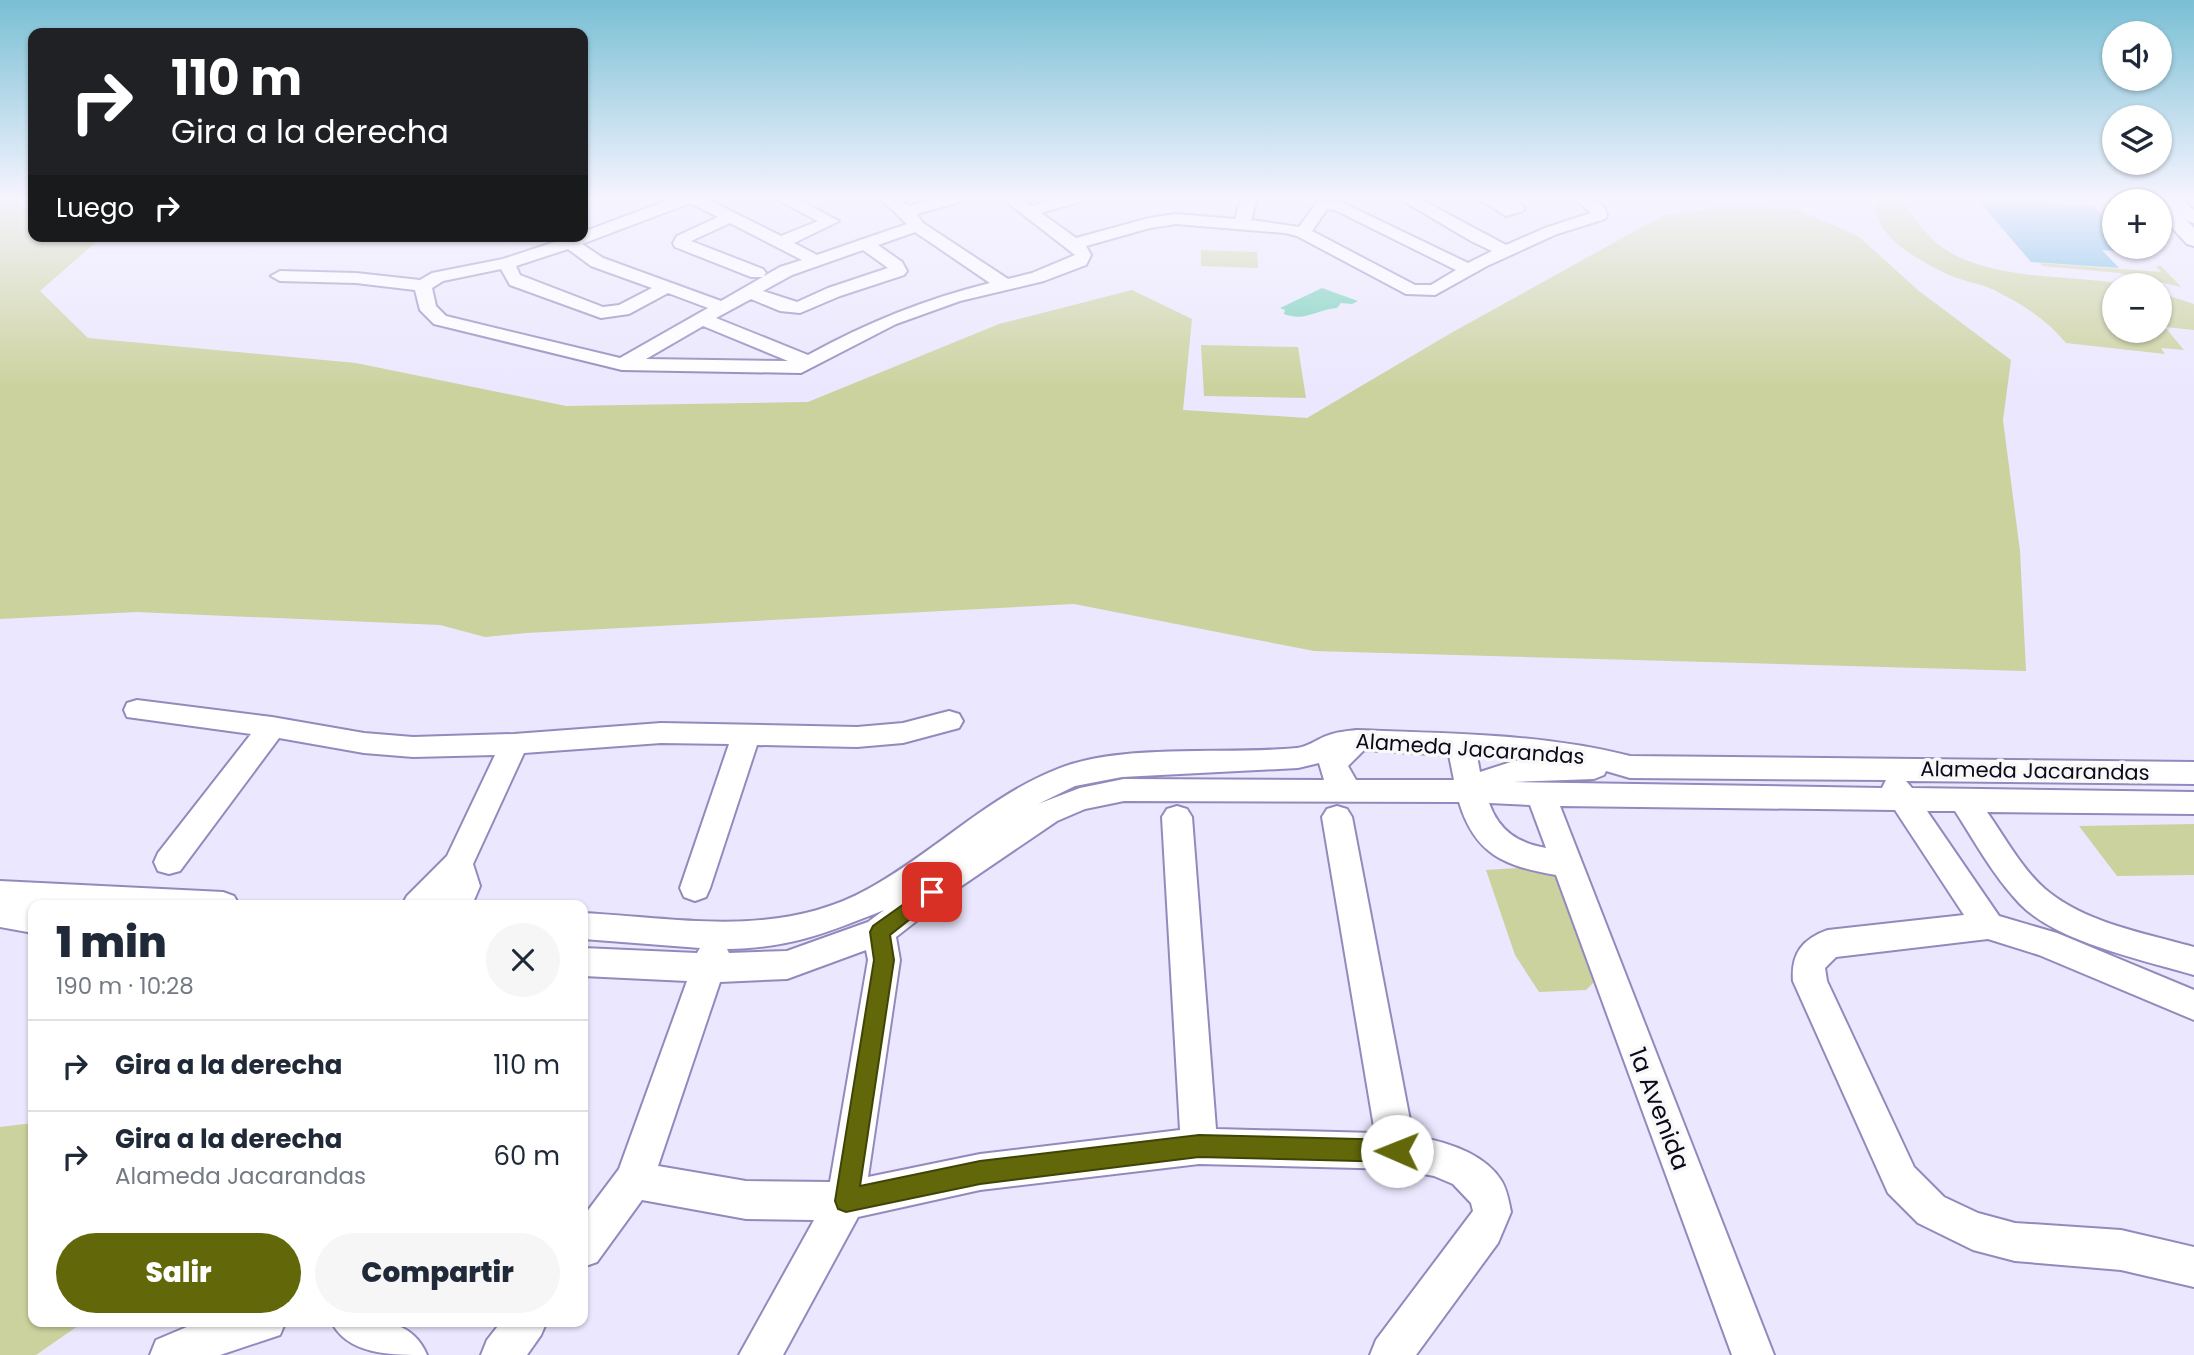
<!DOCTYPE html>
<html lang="es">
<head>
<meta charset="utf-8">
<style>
  :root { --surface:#fff; --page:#f6f6f7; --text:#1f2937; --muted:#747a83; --line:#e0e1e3; --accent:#626809 }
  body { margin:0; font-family:Poppins,sans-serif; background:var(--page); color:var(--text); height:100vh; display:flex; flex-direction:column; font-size:26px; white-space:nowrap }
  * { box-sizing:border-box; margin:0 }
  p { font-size:23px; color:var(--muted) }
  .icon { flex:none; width:38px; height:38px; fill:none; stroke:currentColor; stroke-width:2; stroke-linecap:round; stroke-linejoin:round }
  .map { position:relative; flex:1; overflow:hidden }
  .details { position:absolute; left:28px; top:900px; width:560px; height:427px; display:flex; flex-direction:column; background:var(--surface); border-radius:14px; box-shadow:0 2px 5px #0004 }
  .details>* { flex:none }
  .banner { position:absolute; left:28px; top:28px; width:560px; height:214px; border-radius:14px; box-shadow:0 2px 5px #0004; background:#202124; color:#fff; overflow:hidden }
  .fabs { position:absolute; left:2102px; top:21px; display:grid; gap:14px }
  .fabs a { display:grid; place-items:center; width:70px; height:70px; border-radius:50%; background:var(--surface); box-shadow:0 2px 5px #0004; font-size:35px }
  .pin { position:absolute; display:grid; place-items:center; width:60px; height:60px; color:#fff; margin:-30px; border-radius:14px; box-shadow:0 4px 10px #0006 }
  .me { position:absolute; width:77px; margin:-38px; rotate:271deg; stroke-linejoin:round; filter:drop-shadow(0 0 5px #0008) }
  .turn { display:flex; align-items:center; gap:24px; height:147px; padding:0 28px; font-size:32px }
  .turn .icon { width:91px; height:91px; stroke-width:2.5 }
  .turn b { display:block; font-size:49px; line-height:60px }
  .then { display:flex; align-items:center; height:66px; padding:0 28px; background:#0003; gap:14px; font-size:26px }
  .round { display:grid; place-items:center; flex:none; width:74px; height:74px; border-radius:37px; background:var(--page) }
  .summary { display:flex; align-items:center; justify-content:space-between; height:119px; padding:0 28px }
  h1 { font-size:42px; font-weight:800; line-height:52px }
  .action { display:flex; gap:14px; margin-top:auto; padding:14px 28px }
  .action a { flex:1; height:80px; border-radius:42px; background:var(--accent); color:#fff; font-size:28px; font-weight:800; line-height:80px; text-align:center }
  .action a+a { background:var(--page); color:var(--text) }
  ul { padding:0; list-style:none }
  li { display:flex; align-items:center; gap:21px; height:91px; padding:0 28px; border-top:2px solid var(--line) }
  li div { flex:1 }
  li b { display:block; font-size:26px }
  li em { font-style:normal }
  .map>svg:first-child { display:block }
  .green { fill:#cbd29d }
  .water { fill:#72d0b7 }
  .building { fill:#69b6e1 }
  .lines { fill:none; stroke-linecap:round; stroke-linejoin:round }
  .minor-casing { stroke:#9489bc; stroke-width:4 }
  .major-casing { stroke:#9489bc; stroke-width:4 }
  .minor { fill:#fff; fill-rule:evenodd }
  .major { fill:#fff; fill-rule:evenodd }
  .route { fill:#626809; stroke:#404406; stroke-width:2 }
  .labels { text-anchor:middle; stroke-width:7; stroke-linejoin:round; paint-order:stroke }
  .street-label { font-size:21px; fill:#0d081a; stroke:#f8f8f8 }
  .near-street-label { font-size:24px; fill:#0d081a; stroke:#f8f8f8 }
</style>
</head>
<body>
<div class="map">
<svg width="2194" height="1355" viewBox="0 0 2194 1355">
  <rect width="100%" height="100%" fill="#ebe7fe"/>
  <g class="green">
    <path d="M0,199H33V236H103L40,291L88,338L356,363L566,406L808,402L999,324L1132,290L1192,319L1183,410L1307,418L1451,333L1662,216L1730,205L1796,209L1858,236L1919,291L2011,360L2003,420L2020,551L2026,671L1314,651L1074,604L526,633L485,637L440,625L136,612L0,619Z"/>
    <path d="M1875,199H1901C1913,215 1924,233 1939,245C1989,283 2070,273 2128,285H2114V331H2160V293L2194,304V330L2165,327L2184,350L2161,348L2165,354L2066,343C2046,319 2022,304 1994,290C1977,282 1959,281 1943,272C1917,259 1870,234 1875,199Z"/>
    <path d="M1201,250L1257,252L1258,268L1201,266Z"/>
    <path d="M2040,263L2161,272L2156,266H2161L2181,287L2119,273L2042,266Z"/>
    <path d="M1201,345L1298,347L1306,398L1204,396Z"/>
    <path d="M2194,824V875L2117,876L2079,826Z"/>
    <path d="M1533,867L1535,873L1554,872L1596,980L1586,990L1539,992L1515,955L1486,870Z"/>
    <path d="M33,1123V1321H85L36,1355H0V1127Z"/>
  </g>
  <path class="water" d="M1322,288L1358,301L1352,304L1341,303L1337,308C1315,310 1305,322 1284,314L1285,310L1280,308Z"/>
  <path class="building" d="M1977,199L2093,206L2114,226V251L2102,250L2119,268L2031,262Z"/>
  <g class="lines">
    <defs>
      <g id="minor">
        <path d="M671,199H707L781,236L818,221L776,199H797L839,221L794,243L817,255L907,224L881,199H899L909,206L936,199H962L960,202L917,214L923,223L1008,279L1032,273L1075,255L1003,199H1021L1031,206L1055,199H1081L1079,202L1041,213L1076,238L1149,218L1176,214L1235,219L1241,199H1257L1251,220L1299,227L1318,201H1339L1468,263L1492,251L1471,241L1400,199H1420L1506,245L1545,228L1591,213L1575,199C1589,199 1605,199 1607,216L1605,219L1557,234L1487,266L1435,295L1406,294L1297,236L1285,233L1176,224L1150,228L1086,246L1091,255L1086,265L1044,281L960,301L896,324L801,373L622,370L434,324L420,310L415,290L356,283L280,281L271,276L280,271L356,273L420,280L432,273L503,259L573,236H583V232ZM690,203L718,217L677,236L673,243L675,247L751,277H763L766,273L763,269L691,241L730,223L802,260L780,267L721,301L603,258L582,244ZM1327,209L1335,210L1456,270L1431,285H1415L1312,231ZM915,232L990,283C925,299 866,323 808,355L716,318L751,299L780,311L800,313L840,296L904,275L907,271L902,262L878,245ZM568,249L591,266L652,288L619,305L603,307L520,275L516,266ZM863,250L888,268L828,288L797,302L763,291L792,275ZM501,269L510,285L601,318L629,314L668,293L708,308L620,358L446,316L436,306L432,288L443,281ZM703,326L788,361L646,359Z"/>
        <path d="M1479,199H1516L1525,208L1523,211L1506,216Z"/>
        <path d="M2165,199H2182L2194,210V223L2188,221Z"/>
        <path d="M137,700L272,717L364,733L413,737L514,734L661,723L857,727L903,723L949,711L959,714L963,721L959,728L903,743L857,747L757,745L710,888L706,897L695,901L684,897L680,888L729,744L661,743L524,753L473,864L480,886L472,905H440L443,900L438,905H402L407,896L447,856L495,755L413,757L364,753L279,738L180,871L169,874L158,871L154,862L158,853L251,734L127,717L124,710L127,703Z"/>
        <path d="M1357,730C1450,734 1539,733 1630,756L2194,762V784L1906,781L1912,788L2194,792V814L1987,812C2005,837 2021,868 2045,889C2085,923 2144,933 2194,947V975C2143,960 2057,942 2020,904C1994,877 1975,842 1955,811H1927L1999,916L2057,933L2194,990V1020L2039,955L1988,939L1836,957L1825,968L1827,981L1914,1167L1944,1197L1978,1213L2015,1223L2121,1230L2194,1247V1287L2121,1270L2015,1261L1973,1250L1918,1223L1888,1193L1793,981C1791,954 1802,939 1828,930L1964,915L1895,810L1560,806L1774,1355H1732L1556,875C1505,866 1475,855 1459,802L1124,801L1085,809L1057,821L960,887L896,937L900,960L868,1177L980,1154L1180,1130L1162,817L1167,809L1177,806L1187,809L1192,817L1216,1129L1375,1133L1322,817L1327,809L1337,806L1347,809L1352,817L1413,1136C1443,1141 1483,1152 1501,1180C1507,1189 1509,1202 1511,1212L1498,1243L1416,1355H1370L1376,1340L1473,1211L1471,1203L1453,1184L1434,1176L1397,1169L1199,1164L980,1190L858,1217L783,1355H739L814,1220L746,1219L642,1200L597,1262L583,1267V1217L619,1169L687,981L583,976V948L697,953L700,948L583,939V913C679,918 778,939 868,889C934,853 989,795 1060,768C1126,743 1226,755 1297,748C1307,747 1316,740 1326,736C1336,732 1347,731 1357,730ZM1364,750L1449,755L1454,780H1356L1348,766ZM1477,756L1531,759L1514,761L1480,772ZM1319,763L1324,780L1124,779L1080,788L1038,804L1075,786L1122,777L1298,768ZM1606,771L1630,778L1886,780L1882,788L1513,782L1594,779L1604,775ZM1489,803L1530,805L1546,848C1518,843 1499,831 1489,803ZM884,910L868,922L787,951L729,953L727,949C791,948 826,933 884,910ZM866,950L868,960L830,1182L746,1181L658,1166L720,982L787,979Z"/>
        <path d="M0,881L223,892L234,896L239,905H33V933L0,927Z"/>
        <path d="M201,1321H286L280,1335L220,1355H150L156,1340Z"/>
        <path d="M331,1321C368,1321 410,1314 427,1355C391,1355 347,1355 331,1321Z"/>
        <path d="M502,1321H547L541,1335L527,1355H481L487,1340Z"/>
      </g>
      <g id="major">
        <path d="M2123,199H2144L2145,201H2125Z"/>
        <path d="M2155,199L2167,200L2194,228V246L2187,244L2160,215V201H2152Z"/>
      </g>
    </defs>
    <use href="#minor" class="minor-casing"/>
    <use href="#major" class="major-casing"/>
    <use href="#minor" class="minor"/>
    <use href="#major" class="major"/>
  </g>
  <linearGradient id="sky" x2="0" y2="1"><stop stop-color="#79bfd4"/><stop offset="0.51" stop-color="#f6f4ff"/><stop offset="1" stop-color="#f6f4ff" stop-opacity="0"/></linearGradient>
  <rect width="2194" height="389" fill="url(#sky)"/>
  <path class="route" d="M932,884L938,886L941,892L938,897L890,935L894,960L860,1186L980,1161L1199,1135L1397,1140L1405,1143L1408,1151L1405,1159L1397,1162L1199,1157L980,1184L846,1212L838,1209L835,1201L874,960L870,932L873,926Z"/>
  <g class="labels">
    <g class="street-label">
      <text transform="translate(1470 749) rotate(4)" y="7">Alameda Jacarandas</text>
      <text transform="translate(2035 771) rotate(1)" y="7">Alameda Jacarandas</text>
    </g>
    <g class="near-street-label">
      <text transform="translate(1659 1109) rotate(69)" y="8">1a Avenida</text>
    </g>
  </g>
</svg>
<div class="fabs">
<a><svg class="icon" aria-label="sound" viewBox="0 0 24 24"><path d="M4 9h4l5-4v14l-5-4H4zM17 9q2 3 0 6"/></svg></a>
<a><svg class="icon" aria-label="layers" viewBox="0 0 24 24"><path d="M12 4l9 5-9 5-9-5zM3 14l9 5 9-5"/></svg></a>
<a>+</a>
<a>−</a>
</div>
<div class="pin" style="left:932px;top:892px;background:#d93025"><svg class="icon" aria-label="arrive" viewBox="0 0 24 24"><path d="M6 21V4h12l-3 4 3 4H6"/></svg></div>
<svg class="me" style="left:1397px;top:1151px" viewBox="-20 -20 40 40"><circle r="19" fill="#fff"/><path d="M0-13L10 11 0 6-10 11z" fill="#626809"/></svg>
<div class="banner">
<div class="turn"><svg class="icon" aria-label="right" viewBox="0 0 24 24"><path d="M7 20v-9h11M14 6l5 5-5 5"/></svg><div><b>110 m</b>Gira a la derecha</div></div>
<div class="then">Luego<svg class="icon" aria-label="right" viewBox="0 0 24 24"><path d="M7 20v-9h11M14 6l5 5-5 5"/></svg></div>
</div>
<section class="details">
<div class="summary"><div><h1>1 min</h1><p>190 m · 10:28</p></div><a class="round"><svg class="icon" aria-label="close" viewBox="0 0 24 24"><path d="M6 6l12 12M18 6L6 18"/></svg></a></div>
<ul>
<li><svg class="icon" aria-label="right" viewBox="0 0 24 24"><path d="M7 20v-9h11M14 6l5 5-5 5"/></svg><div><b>Gira a la derecha</b></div><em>110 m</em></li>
<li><svg class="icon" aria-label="right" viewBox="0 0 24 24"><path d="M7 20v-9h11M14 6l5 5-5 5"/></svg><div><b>Gira a la derecha</b><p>Alameda Jacarandas</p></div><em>60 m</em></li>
</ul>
<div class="action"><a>Salir</a><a>Compartir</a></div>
</section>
</div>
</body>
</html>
